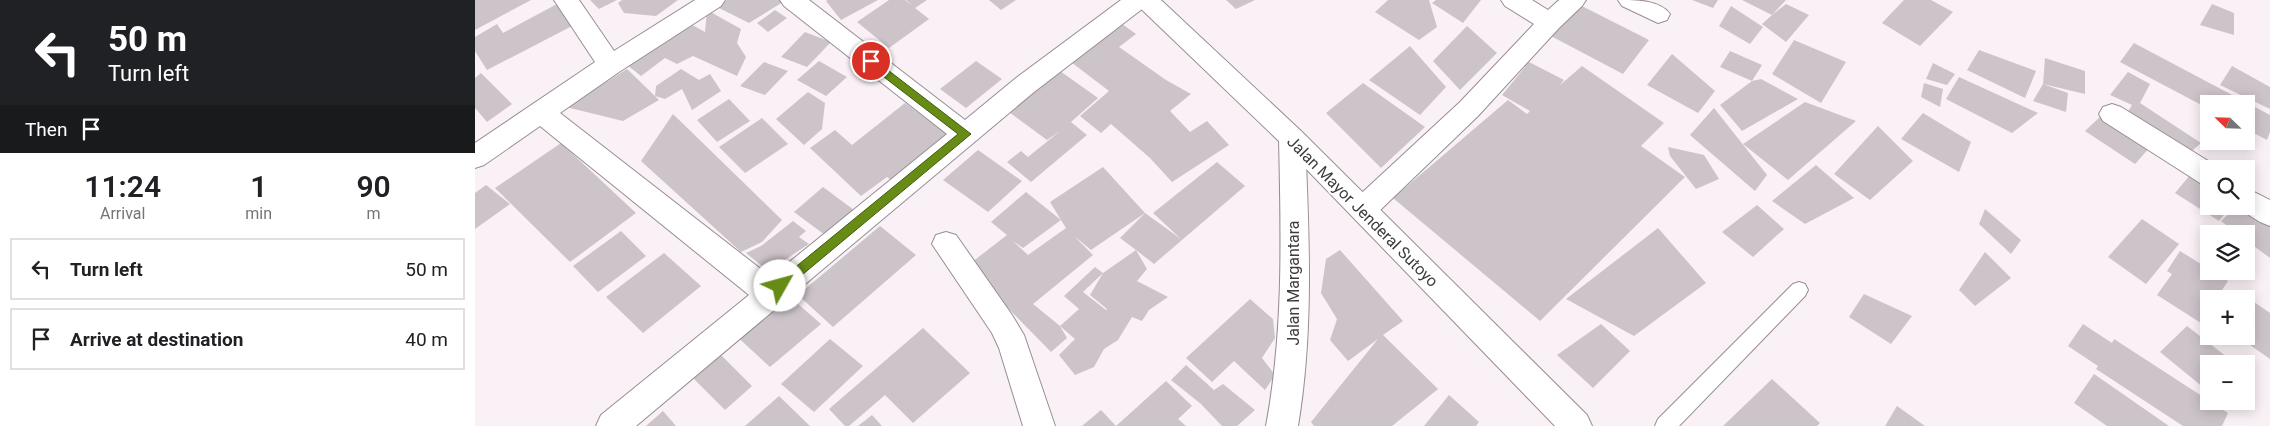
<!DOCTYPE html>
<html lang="en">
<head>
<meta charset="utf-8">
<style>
  :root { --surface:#fff; --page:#f2f2f2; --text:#202124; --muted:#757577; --line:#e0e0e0 }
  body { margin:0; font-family:Roboto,sans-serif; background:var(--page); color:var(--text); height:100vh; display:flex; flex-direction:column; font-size:19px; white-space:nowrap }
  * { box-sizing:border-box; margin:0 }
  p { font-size:16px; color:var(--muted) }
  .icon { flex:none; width:28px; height:28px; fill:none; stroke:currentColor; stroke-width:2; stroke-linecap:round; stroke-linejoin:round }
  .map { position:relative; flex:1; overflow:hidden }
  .side { display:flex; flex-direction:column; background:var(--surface); width:475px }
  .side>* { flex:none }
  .top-card { background:#202124; color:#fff; overflow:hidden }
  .needle { width:32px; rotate:293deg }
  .fabs { position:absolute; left:1725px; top:95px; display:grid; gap:10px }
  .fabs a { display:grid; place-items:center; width:55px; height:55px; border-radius:0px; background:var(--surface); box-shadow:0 2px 12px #0003; font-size:25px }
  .pin { position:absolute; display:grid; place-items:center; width:42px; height:42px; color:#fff; margin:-21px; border:2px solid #fff; border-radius:50%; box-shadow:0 1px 5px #0007 }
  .me { position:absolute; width:55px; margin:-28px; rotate:52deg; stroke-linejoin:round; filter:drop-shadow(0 0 4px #0008) }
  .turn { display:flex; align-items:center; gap:18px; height:105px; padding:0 25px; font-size:22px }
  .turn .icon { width:65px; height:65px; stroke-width:2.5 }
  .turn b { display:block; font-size:35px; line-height:42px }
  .then { display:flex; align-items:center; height:48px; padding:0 25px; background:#0003; gap:10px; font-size:19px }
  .eta { display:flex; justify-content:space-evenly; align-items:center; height:85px; text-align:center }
  .eta b { font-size:30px; font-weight:600; line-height:35px }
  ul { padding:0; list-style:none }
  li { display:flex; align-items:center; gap:15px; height:62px; margin:0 10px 8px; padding:0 15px; border:2px solid var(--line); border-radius:0px }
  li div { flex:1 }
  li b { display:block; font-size:19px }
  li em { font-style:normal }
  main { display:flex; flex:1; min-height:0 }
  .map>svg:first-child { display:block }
  .building { fill:#cdc4ca; fill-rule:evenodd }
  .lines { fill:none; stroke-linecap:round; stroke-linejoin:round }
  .service-casing { stroke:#978e94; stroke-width:2 }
  .minor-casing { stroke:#978e94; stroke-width:2 }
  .secondary-casing { stroke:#978e94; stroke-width:2 }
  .service { fill:#fff; fill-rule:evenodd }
  .minor { fill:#fff; fill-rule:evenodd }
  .secondary { fill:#fff; fill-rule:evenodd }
  .route { fill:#668c15; stroke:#425b0e }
  .labels { text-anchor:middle; stroke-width:4; stroke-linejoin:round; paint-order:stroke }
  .street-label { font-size:16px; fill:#3e3b3d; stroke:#fff }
</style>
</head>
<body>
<main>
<section class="side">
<div class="top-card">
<div class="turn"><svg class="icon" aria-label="left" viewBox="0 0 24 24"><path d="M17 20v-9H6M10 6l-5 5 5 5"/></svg><div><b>50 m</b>Turn left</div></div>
<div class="then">Then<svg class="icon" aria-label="arrive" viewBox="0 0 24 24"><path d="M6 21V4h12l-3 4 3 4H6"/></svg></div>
</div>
<div class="eta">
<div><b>11:24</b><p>Arrival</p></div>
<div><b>1</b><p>min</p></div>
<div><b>90</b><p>m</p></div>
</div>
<ul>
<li><svg class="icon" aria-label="left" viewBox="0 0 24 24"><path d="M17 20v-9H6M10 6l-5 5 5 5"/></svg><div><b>Turn left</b></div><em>50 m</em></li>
<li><svg class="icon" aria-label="arrive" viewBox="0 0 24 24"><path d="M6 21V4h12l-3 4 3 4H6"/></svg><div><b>Arrive at destination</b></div><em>40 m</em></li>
</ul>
</section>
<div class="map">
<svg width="1795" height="426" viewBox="0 0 1795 426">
  <rect width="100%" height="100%" fill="#faf1f7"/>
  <g class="building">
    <path d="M0,0H56L0,30Z"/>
    <path d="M115,0H142L124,9Z"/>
    <path d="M147,0H203L181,16L149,13L143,3Z"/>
    <path d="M252,0H305L308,2L274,23L242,7Z"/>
    <path d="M353,0H403L366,20L351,1Z"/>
    <path d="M414,0H430L438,6L431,0H452L440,8L454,19L414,48L382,22Z"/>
    <path d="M514,0H541L526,10Z"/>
    <path d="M751,0H780L761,9Z"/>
    <path d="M913,0H954L962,27L944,40L900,12Z"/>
    <path d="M961,0H1006L988,23L957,3Z"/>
    <path d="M1217,0H1243L1238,8Z"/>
    <path d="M1267,0H1311L1297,15L1311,4L1334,15L1311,42L1287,24L1297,15Z"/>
    <path d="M1429,0H1456L1478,12L1445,46L1407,23Z"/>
    <path d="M1101,3L1174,40L1148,74L1074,35Z"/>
    <path d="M82,4L99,25L12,70L0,51V37L22,24L28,33Z"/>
    <path d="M1737,4L1759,13V35L1725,25Z"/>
    <path d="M1256,6L1288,27L1275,44L1244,26Z"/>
    <path d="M232,10L266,29L262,43L271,57L262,76L218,56L202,64L190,58L166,76L152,65L212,22L230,32Z"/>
    <path d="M300,10L312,18L293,32L282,23Z"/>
    <path d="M643,21L661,34L644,47L691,80L716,94L695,111L715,132L732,121L754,145L697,182L675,158L636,124L626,133L605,116L634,91L592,59Z"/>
    <path d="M992,26L1022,53L985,90L958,61Z"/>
    <path d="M330,32L356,42L332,67L306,57Z"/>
    <path d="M1319,40L1371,62L1346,103L1297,74Z"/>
    <path d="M1659,43L1795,115V132L1792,140L1771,129V104H1734V109L1645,62Z"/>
    <path d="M935,46L971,87L945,115L894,80Z"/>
    <path d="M1504,50L1561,71L1550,98L1492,70Z"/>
    <path d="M1255,51L1287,65L1277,81L1245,67Z"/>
    <path d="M1197,54L1240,91L1223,113L1172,85Z"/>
    <path d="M1570,58L1610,71V94L1568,84L1593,93L1591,112L1558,101L1568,84Z"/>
    <path d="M344,61L372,77L351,96L322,80Z"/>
    <path d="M501,61L527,79L491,108L465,89Z"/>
    <path d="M289,62L313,71L290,95L265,86Z"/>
    <path d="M1054,62L1089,80L1084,86L1107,66L1189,123L1166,146L1210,177L1065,321L918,198L1033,100L1052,114L1055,111L1027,95Z"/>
    <path d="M1458,63L1480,74L1472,85L1451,79Z"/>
    <path d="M1757,66L1795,87V109L1745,85Z"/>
    <path d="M152,69L180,96L181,86L206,69L224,80L235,74L246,91L217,110L207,89L190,99L180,96L184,100L148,121L91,107Z"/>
    <path d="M585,71L623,98L596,122L612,135L556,182L532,162L546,151L553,157L585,131L572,140L534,112Z"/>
    <path d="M1653,72L1675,84L1665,103L1726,143L1711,156L1651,115L1657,105L1635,95Z"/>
    <path d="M6,73L37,104L12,122L0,108V78Z"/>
    <path d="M1484,77L1563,113L1537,133L1471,99Z"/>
    <path d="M1286,79L1323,99L1267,131L1245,105L1277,81Z"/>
    <path d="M888,83L950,127L906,168L851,113Z"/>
    <path d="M1449,83L1468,89L1465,107L1446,97Z"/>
    <path d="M333,92L350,103L347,129L329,145L301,119Z"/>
    <path d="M254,99L275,121L242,142L222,120Z"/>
    <path d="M1330,102L1381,121L1313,180L1268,144Z"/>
    <path d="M430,103L474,135L419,182L412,177L386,196L335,148L360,130L377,145Z"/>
    <path d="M1239,108L1292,175L1280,191L1215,135Z"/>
    <path d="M1448,113L1496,142L1484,172L1426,139Z"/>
    <path d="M198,114L307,220L287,242L266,252L166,161Z"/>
    <path d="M1628,114L1677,145L1660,164L1610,131Z"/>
    <path d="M287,118L313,144L270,173L244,147Z"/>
    <path d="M1403,126L1438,161L1395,200L1359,174Z"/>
    <path d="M86,143L161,213L95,262L20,188Z"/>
    <path d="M1193,147L1229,155L1244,179L1221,189L1195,156Z"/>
    <path d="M503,150L547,181L513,212L468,180Z"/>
    <path d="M742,162L770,186L679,264L661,250L672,269L662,281L693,297L674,310L667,321L657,317L643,340L629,349L619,367L600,375L584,355L600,339L585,326L604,309L589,296L620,267L628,273L661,250L645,238L670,213L616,250L599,236L618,255L558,304L585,326L592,338L576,352L492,266L532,235L516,222L551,192L586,220L575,202L628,167L670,213L706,239L678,213ZM586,220L591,228L553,255L538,241L548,248ZM628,273L615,295L632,309L631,310L608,292Z"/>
    <path d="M1341,165L1379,198L1330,224L1297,201Z"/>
    <path d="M1716,174L1734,185V206H1756L1744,221L1700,193Z"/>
    <path d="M11,185L35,204L0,229V193Z"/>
    <path d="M348,187L383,213L354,238L319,212Z"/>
    <path d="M1282,205L1309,229L1278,257L1247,232Z"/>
    <path d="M1762,206H1771L1795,221V258L1771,240V234H1763L1746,221Z"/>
    <path d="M1510,209L1546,240L1536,254L1504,224Z"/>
    <path d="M1667,219L1704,244L1671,284L1633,257Z"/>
    <path d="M318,221L331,231L324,237L334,244L293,271L271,253L286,246Z"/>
    <path d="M405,226L441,255L358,327L323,295Z"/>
    <path d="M1183,228L1231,283L1159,336L1091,299Z"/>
    <path d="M146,231L171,256L123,292L98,266Z"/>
    <path d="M865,250L928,321L908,335L963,389L917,426H839L836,422L903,339L873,361L855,340L862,319L846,293L851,259Z"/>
    <path d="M1705,251L1734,269V271H1738L1753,281L1741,299H1734V310L1726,323L1682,295L1697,274L1692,271Z"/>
    <path d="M1510,252L1536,278L1500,306L1484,290Z"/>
    <path d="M189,253L226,286L168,333L131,297Z"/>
    <path d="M307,290L346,324L295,367L257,332Z"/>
    <path d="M1763,291L1795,313V359L1762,336H1771V299H1757Z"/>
    <path d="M1389,294L1437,316L1416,344L1374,317Z"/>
    <path d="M775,299L798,319L800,338L787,358L800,375L790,390L759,361L737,382L711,358Z"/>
    <path d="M1126,324L1155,351L1118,388L1082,355Z"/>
    <path d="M1608,324L1637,343L1639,339L1753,413L1747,426H1708L1621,369L1623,366L1593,346Z"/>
    <path d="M1712,326L1761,364H1734V392L1685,352Z"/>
    <path d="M448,328L495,373L438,423L410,395L374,426H370L354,409Z"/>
    <path d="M355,339L388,366L339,412L306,384Z"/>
    <path d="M239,348L277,386L250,410L211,371Z"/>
    <path d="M711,365L739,390L748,384L780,410L762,426H747L726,404L696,380Z"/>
    <path d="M1619,374L1694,426H1632L1599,403Z"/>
    <path d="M1297,379L1345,423L1342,426H1248Z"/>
    <path d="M691,381L717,406L703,419L711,426H607L626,410L641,426Z"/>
    <path d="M974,395L1004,422L1001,426H949Z"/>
    <path d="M304,396L335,426H270Z"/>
    <path d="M1422,406L1450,426H1410Z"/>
    <path d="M188,411L201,426H171Z"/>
    <path d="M397,415L407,426H383Z"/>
  </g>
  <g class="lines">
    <defs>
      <path id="service" d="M1324,282L1330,284L1333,290L1330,296L1204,426H1180L1183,419L1318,284Z"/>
      <g id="minor">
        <path d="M79,0H104L139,51L220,0H250L246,6L144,72L85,113L296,277L472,134L309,6L305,0H334L490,120L541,78L646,0H675L671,6L559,92L161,426H121L126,415L274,295L65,126L9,165L0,168V143L120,62Z"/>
        <path d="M1026,0H1057L1073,10L1084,0H1111L1107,6L1084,28L1003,116L898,217L888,221L878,217L874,209L878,201L985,102L1059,24L1030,6Z"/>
        <path d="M1143,0C1161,0 1185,0 1195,14L1192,20L1183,23L1147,6Z"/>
        <path d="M1637,104L1646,107L1743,167L1744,169H1734V186L1725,183L1628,121L1624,114L1628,107Z"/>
        <path d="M817,127L826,131L830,138C834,235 839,330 823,426H791C809,330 806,235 804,138L808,131Z"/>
        <path d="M1771,188L1795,200V226L1785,222L1761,207L1771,206Z"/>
        <path d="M471,232L481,235L537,315L549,335L580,426H548L524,348L517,333L457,244L461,235Z"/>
      </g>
      <path id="secondary" d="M659,0H686L826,131L1112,415L1117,426H1080L808,145L663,6Z"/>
    </defs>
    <use href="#service" class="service-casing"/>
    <use href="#minor" class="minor-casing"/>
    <use href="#secondary" class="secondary-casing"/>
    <use href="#service" class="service"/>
    <use href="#minor" class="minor"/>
    <use href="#secondary" class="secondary"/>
  </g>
  <path class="route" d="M396,57L496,134L309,290H301L299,286L301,283L483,134L392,64L391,61Z"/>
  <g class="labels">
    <g class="street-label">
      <text transform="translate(888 211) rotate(45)" y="6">Jalan Mayor Jenderal Sutoyo</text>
      <text transform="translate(818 283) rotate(-90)" y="6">Jalan Margantara</text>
    </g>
  </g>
</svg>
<div class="fabs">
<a><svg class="needle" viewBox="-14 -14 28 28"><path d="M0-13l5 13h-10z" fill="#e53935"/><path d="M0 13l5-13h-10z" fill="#757577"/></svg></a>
<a><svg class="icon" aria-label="search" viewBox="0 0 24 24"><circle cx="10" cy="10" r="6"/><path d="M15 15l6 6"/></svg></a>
<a><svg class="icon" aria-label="layers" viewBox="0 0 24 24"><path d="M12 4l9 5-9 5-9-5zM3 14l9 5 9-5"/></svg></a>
<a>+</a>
<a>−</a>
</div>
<div class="pin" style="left:396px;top:61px;background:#d93025"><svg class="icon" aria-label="arrive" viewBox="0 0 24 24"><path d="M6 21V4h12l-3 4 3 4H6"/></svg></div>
<svg class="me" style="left:305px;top:286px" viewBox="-20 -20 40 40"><circle r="19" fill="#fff"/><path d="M0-13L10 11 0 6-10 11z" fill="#668c15"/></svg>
</div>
</main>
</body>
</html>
